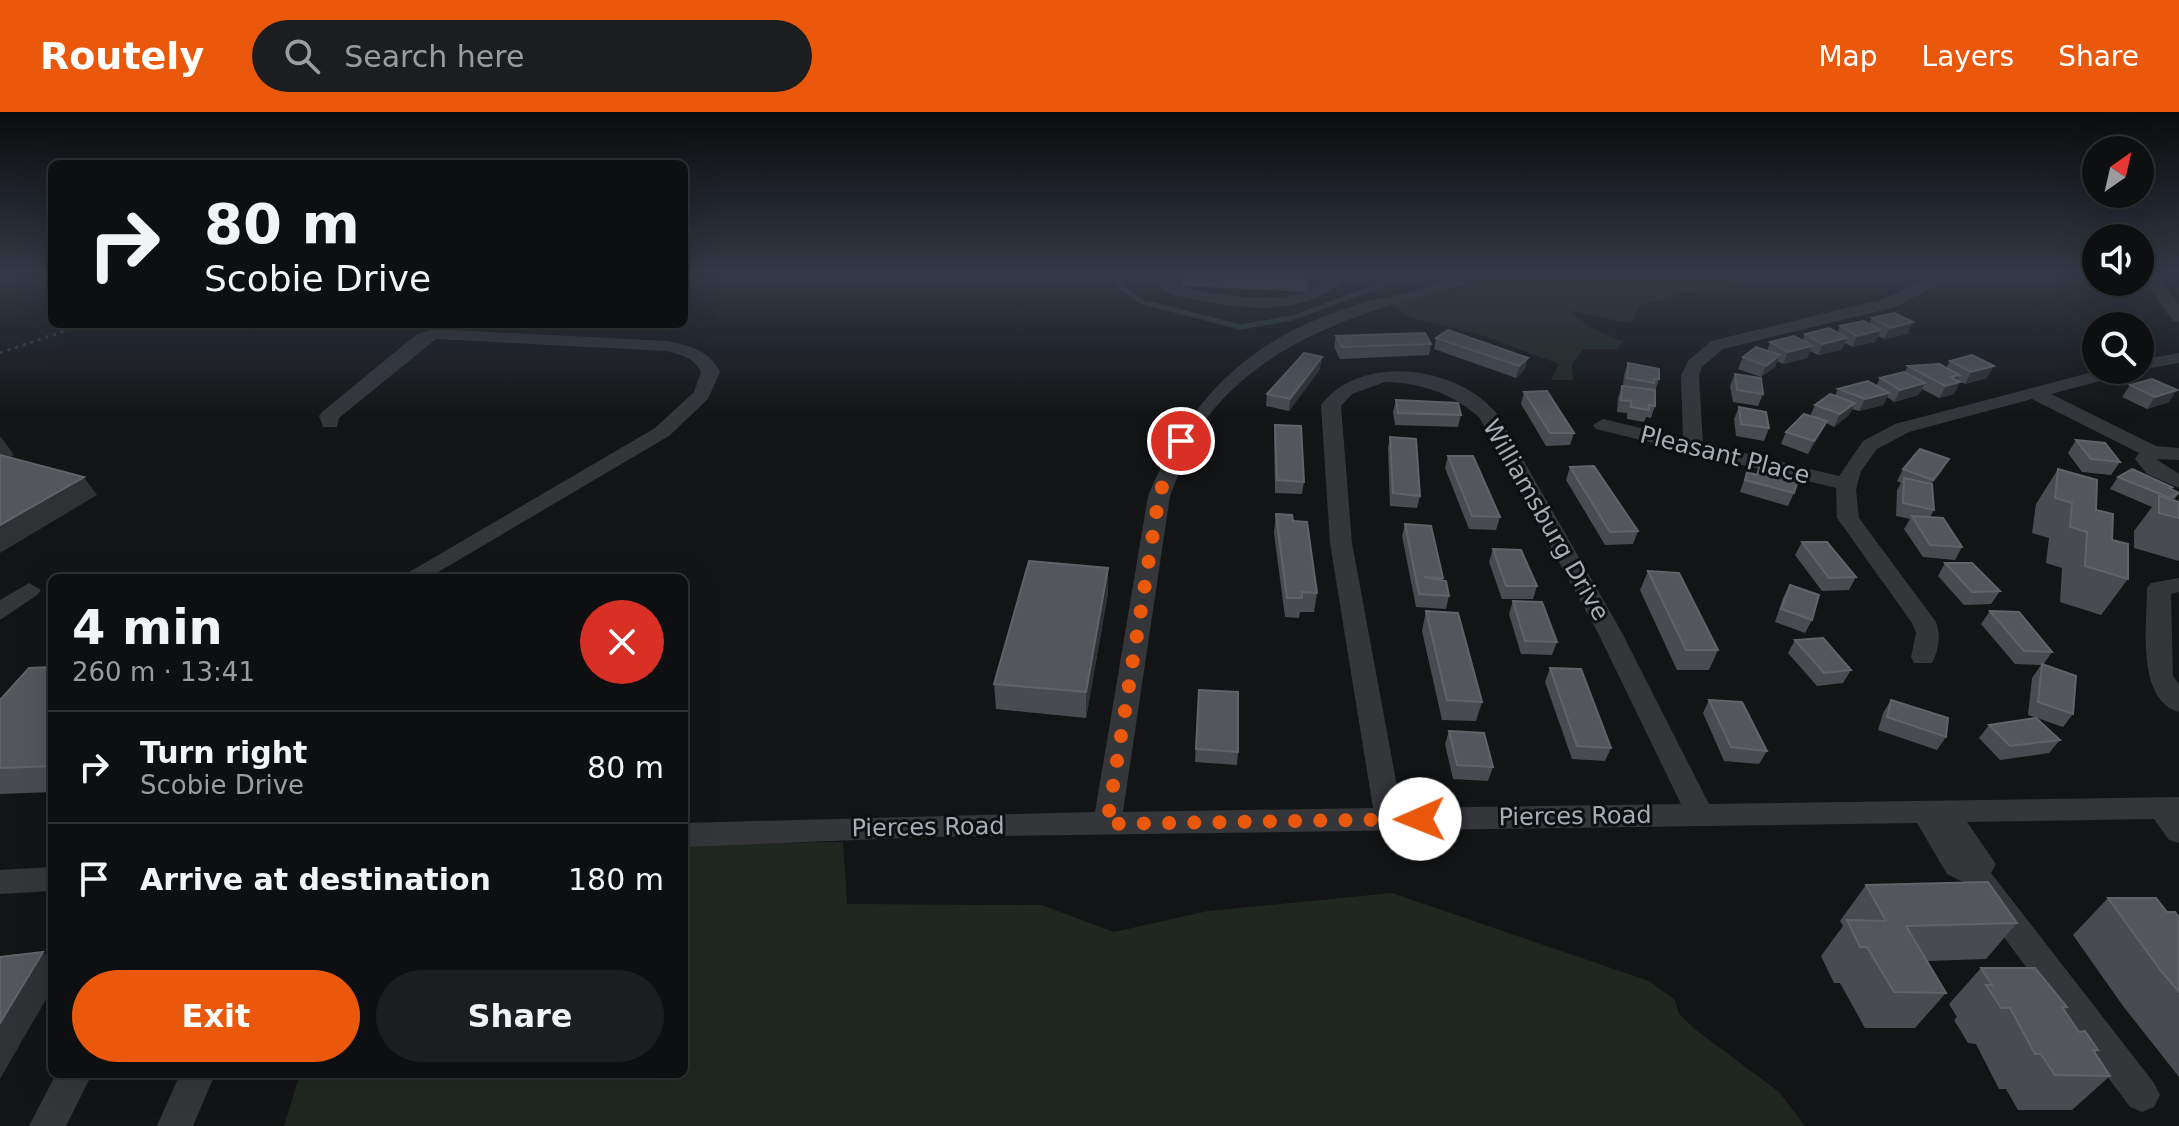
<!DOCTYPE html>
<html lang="en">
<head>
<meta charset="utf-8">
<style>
  :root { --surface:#0e0f10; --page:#1c1d1e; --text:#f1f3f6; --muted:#9b9c9f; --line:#2e2f30; --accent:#ea580c }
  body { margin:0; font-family:"DejaVu Sans",sans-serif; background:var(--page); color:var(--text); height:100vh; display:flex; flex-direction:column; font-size:30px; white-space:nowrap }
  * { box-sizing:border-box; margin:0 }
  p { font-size:26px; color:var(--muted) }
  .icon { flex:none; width:44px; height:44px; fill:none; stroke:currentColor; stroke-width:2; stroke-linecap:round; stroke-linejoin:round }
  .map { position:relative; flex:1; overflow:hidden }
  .panel { position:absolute; left:48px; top:462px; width:640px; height:504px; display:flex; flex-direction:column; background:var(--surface); border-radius:12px; box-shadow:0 8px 32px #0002,0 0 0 2px var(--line) }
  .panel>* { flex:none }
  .hud { position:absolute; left:48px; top:48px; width:640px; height:168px; border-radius:12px; box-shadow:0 8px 32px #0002,0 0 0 2px var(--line); background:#0e0f10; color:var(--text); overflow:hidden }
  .needle { width:52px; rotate:34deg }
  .buttons { position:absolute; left:2082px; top:24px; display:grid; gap:16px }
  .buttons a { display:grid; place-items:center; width:72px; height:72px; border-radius:50%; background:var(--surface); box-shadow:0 8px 32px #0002,0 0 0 2px var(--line); font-size:40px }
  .pin { position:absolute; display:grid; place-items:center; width:68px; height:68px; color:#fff; margin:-34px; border:4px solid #fff; border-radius:50%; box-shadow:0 2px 8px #0007 }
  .me { position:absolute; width:88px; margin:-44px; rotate:269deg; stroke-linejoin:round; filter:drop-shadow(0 0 6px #0008) }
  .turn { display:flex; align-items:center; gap:28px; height:168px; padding:0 24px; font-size:36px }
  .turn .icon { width:104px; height:104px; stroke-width:2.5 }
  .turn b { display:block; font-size:56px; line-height:68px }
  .round { display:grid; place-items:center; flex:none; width:84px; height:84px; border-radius:42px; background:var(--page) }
  .headline { display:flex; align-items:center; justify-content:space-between; height:136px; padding:0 24px }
  h1 { font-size:48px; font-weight:600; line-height:60px }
  .action { display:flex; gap:16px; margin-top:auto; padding:16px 24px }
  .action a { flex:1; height:92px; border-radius:48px; background:var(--accent); color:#fff; font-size:32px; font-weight:600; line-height:92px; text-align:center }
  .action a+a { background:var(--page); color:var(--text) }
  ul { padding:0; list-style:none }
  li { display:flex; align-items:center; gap:24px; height:112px; padding:0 24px; border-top:2px solid var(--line) }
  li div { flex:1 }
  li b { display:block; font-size:30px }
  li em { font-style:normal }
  header { display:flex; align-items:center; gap:48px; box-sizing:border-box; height:112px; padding:0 40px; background:var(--accent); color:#fff }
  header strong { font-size:38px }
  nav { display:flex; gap:44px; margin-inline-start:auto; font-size:28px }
  .search { width:560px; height:72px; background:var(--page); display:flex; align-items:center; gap:20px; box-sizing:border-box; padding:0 28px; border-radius:44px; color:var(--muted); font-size:30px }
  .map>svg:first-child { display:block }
  .green { fill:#202720 }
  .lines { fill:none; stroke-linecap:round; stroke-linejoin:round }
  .stream { stroke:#2d393d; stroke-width:5 }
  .path { stroke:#3a3d41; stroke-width:3; stroke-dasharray:3 5; stroke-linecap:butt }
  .minor { fill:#34363a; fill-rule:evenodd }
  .wall { fill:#494b50 }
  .shaded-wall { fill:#2f3134 }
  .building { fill:#53565b; stroke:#606469; stroke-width:2 }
  .route { stroke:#ea580c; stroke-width:14; stroke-dasharray:0 25.2 }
  .labels { text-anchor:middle; stroke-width:6; stroke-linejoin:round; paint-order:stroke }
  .street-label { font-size:24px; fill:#a5adb5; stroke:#0e0f10 }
</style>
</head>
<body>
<header>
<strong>Routely</strong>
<div class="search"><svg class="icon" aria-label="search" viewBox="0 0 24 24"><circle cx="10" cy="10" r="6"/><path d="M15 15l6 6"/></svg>Search here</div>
<nav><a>Map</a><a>Layers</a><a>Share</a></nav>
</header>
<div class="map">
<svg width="2179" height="1014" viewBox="0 0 2179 1014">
  <rect width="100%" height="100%" fill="#131415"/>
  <g class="green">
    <path d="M1478,163H1738L1749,170C1727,178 1710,177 1687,180C1670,182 1657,192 1639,193L1631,212L1568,198L1590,215L1623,230L1616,237H1584L1572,252L1573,268H1551L1559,252L1475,221L1411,206L1394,194L1404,188L1473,173Z"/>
    <path d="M843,730L847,792L1042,793L1114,820L1208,799L1392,781L1649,869L1675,888L1679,902L1696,918L1779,980L1805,1014H284L300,962H684V732Z"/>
  </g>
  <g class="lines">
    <path class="stream" d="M1112,163L1127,180L1142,190L1241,215L1292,206L1389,170"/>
    <path class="path" d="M0,241L85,212"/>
    <g class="minor">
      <path d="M1158,163H1174L1176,172C1204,184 1279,191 1308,180C1327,172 1324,163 1347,163C1308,210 1226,196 1173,183L1162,178Z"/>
      <path d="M1456,163H1474L1463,173C1372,197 1277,223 1214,297C1193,322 1182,354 1170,384L1123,700L1373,696L1330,431L1321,293C1360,241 1458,253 1497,302L1621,519L1709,692L2179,685V731L2169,728L2154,707L1967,710L1996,752L1991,761L2154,971L2160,983L2154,995L2142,1000L2130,995L1963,770L1947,762L1917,711L933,725L684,735V711L1095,700L1148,384C1193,280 1252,225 1362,191C1387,184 1436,177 1456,163ZM1385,270C1422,271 1451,281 1479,305L1597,519L1681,692L1401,696L1352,431L1341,294L1352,282Z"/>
      <path d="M1936,163H1958L1895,195L1723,237L1702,255L1699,264L1703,331L1839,364L1863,329L1895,312L2100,258H2130L2127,262L2051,282L2156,334L2179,336V348L2156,347L2179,362V376L2147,362L2135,347L2139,341L2032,287L1909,320L1877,337L1861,359L1856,378L1859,406L1936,510C1941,523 1939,538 1932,551H1914L1911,545L1916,521L1912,511L1837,406L1836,376L1596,317L1593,313L1603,307L1683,326L1681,264L1688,249L1711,229L1883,187Z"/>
      <path d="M2141,163H2157L2179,193V210L2173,209Z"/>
      <path d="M434,217L668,229C690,234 709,238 720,260L708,287L669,324L428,466H399L655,316L694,280L701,260C695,246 681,243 667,239L436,227L339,306L337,315H323L319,304L322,300L417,222Z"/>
      <path d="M2179,241V251L2140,258H2138L2140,248Z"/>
      <path d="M2179,466V480L2171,482L2173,564L2179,572V600C2136,588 2147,511 2147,476L2151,471Z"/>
      <path d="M29,471L41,478L37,483L0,508V488Z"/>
      <path d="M52,755V779L0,782V758Z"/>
      <path d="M56,962H92L66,1014H29Z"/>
      <path d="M180,962H215L193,1014H157Z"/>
    </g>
  </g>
  <g class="wall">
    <path d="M1183,163H1309L1307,180L1182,174Z"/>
    <path d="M1872,206L1913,210L1907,222L1884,227L1878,224L1875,230L1852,235L1845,231L1841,238L1818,243L1810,239L1807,246L1783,252L1777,249L1775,255L1761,265L1738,257L1743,245L1767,239L1770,230L1802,229L1805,222L1837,221L1840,214L1869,212Z"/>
    <path d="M1336,224L1431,232L1429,243L1340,247L1334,235Z"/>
    <path d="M1436,226L1525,257L1516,266L1434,237Z"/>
    <path d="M1950,249L1987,266L1965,272L1957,268L1954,282L1939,286L1922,277L1918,283L1894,290L1887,285L1883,293L1859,299L1852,297L1849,303L1834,315L1826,311L1808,342L1781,332L1786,320L1810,304L1815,293L1835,283L1838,277L1876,274L1880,266L1904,261L1908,254L1946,256Z"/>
    <path d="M1628,251L1659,267L1655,279V294L1651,306L1646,305L1644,310L1627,307V301L1617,300L1618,286L1622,274H1623L1624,263Z"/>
    <path d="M1320,257L1289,299L1266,294L1267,282Z"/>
    <path d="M1735,262L1763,282L1758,294L1733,290L1730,274Z"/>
    <path d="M2130,273L2169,290L2147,297L2122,285Z"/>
    <path d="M1524,280L1574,321L1570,333L1546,334L1521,292Z"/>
    <path d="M1396,288L1461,303L1458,315L1395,313L1393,300Z"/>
    <path d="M1739,295L1769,316L1764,329L1736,324L1734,307Z"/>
    <path d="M1275,313L1304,370L1302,382L1275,381L1274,325Z"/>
    <path d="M1390,325L1420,384L1417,396L1390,394L1388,337Z"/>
    <path d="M2076,328L2120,350L2111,363L2082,360L2068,341Z"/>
    <path d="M1448,344L1500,405L1496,418L1469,417L1445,356Z"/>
    <path d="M1760,354L1784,364L1794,381L1788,394L1740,380L1747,360L1756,363Z"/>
    <path d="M1570,355L1638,419L1633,432L1605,433L1566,368Z"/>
    <path d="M1903,357L1942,359L1932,372L1934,398L1930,405L1962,435L1955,448L1923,445L1904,417L1910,407L1896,404L1897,378L1901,371L1897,369Z"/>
    <path d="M2058,357L2096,398L2112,428L2128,467L2101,503L2060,490L2062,456L2046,451L2049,426L2032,421L2036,392Z"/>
    <path d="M2118,365L2170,377L2179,381L2174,388L2179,390V449L2134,436V419L2152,395L2110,377Z"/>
    <path d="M1276,402L1293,409L1317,481L1314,500H1300L1299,506L1285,505L1274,421Z"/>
    <path d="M1405,412L1443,466V469L1449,484L1446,497L1416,495L1402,424Z"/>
    <path d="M1802,430L1856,465L1849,478L1822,479L1795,443Z"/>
    <path d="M1493,437L1537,474L1533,487H1502L1489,450Z"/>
    <path d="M1945,451L2000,479L1991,492L1964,493L1938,464Z"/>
    <path d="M1648,459L1718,538L1709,558H1677L1640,478Z"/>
    <path d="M1790,473L1812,508L1805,521L1775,510L1783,486Z"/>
    <path d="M1108,481L1086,606L996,597L994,572Z"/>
    <path d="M1513,489L1557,530L1552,543L1521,542L1509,502Z"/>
    <path d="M1426,499L1482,590L1476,609L1442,608L1422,519Z"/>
    <path d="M1990,499L2052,540L2043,553L2073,602L2063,615L2028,603L2032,566L2041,553L2015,552L1981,512Z"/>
    <path d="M1795,528L1851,558L1843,571L1817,574L1788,541Z"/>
    <path d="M52,555V680L0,682V588Z"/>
    <path d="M1550,556L1611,636L1605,649L1572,647L1545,570Z"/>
    <path d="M1709,588L1767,639L1759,652L1724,649L1703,601Z"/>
    <path d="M1891,588L1946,625L1937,638L1878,618L1883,601Z"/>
    <path d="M1198,591L1238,640L1237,653L1195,650Z"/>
    <path d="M1989,613L2060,628L2049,641L2000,648L1979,626Z"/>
    <path d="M1449,619L1493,655L1488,669L1453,667L1445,632Z"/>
    <path d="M1866,773L2017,811L1986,847L1927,849L1946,881L1915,916H1865L1840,871H1834L1821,844L1843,814L1840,809Z"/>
    <path d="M2108,786L2167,800L2179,805V965L2123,894L2073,823Z"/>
    <path d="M1981,856L2067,895L2065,898L2079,920L2098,938L2095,941L2110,964L2072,998H2018L2006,977H1999L1976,932L1968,931L1954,908L1957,905L1949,892Z"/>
  </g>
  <g class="shaded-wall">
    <path d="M1913,210L1907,222L1884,227L1890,216Z"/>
    <path d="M1881,218L1875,230L1852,235L1857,224Z"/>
    <path d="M1847,226L1841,238L1818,243L1823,232Z"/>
    <path d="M1812,234L1807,246L1783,252L1788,240Z"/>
    <path d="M1780,243L1775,255L1761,265L1766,254Z"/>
    <path d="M1322,245L1320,257L1289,299L1290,287Z"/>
    <path d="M1528,246L1525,257L1516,266L1519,254Z"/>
    <path d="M1994,254L1987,266L1965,272L1971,260Z"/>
    <path d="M1960,263L1955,271L1960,270L1954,282L1939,286L1951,265Z"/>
    <path d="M1925,271L1918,283L1894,290L1900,278Z"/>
    <path d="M2177,278L2169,290L2147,297L2155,285Z"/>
    <path d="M1889,281L1883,293L1859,299L1865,287Z"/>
    <path d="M1855,291L1849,303L1834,315L1840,302Z"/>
    <path d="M1827,309L1821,321L1808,342L1814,329Z"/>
    <path d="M0,325H1L14,343L0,352Z"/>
    <path d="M1949,347L1942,359L1926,380L1933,368Z"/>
    <path d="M84,365L97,383L0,441V413Z"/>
    <path d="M1108,456V481L1086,606V580Z"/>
    <path d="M43,840L52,850V877L0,967V911Z"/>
  </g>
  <g class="building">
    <path d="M1894,201L1913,210L1890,216L1872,206Z"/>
    <path d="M1863,209L1881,218L1857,224L1840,214Z"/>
    <path d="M1829,216L1847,226L1823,232L1805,222Z"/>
    <path d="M1448,218L1528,246L1519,254L1436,226Z"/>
    <path d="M1425,221L1431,232L1342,235L1336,224Z"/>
    <path d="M1794,224L1812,234L1788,240L1770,230Z"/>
    <path d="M1756,235L1780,243L1766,254L1743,245Z"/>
    <path d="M1304,241L1322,245L1290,287L1267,282Z"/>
    <path d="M1972,243L1994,254L1971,260L1950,249Z"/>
    <path d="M1628,251L1659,257V267H1654V271L1627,266Z"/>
    <path d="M1939,252L1960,263L1951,265L1960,270L1945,274L1908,254Z"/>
    <path d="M1904,260L1925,271L1900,278L1880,266Z"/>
    <path d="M1735,262L1761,266L1763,282L1737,278Z"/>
    <path d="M2152,267L2177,278L2155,285L2130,273Z"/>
    <path d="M1868,269L1889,281L1865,287L1838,277Z"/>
    <path d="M1622,274L1655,278V294L1649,293V298L1631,295V289L1621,288Z"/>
    <path d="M1547,279L1574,321H1550L1524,280Z"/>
    <path d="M1830,282L1855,291L1840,302L1815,293Z"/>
    <path d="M1396,288L1458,291L1461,303L1398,301Z"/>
    <path d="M1739,295L1766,300L1769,316L1741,312Z"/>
    <path d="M1804,302L1827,309L1814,329L1786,320Z"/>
    <path d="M1275,313L1301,314L1304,370L1277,368Z"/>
    <path d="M1390,325L1416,327L1420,384L1393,381Z"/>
    <path d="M2076,328L2105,331L2120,350L2091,347Z"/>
    <path d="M1920,337L1949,347L1933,368L1903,357Z"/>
    <path d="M0,343L84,365L0,413Z"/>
    <path d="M1448,344H1473L1500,405L1472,404Z"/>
    <path d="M1594,354L1638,419L1610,420L1570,355Z"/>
    <path d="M1760,354L1785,360L1784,364L1798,368L1794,381L1745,368L1747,360L1757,363Z"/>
    <path d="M2058,357L2097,368L2096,398L2113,402L2112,428L2128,432V467L2085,454L2087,420L2070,415L2072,391L2055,386Z"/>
    <path d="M2132,357L2172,375L2169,376L2179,381L2170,386L2118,365Z"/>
    <path d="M1904,366L1932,372L1934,398L1903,391Z"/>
    <path d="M2159,384L2179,390V406L2159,401Z"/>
    <path d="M1276,402L1292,403L1293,409L1307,410L1317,481L1302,480V486H1287Z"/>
    <path d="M1912,404L1943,406L1962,435L1930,433Z"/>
    <path d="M1405,412L1431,414L1443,466L1424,465L1446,469L1449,484L1419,482Z"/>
    <path d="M1802,430H1827L1856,465L1829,466Z"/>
    <path d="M1493,437L1521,438L1537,474H1506Z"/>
    <path d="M1029,449L1108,456L1086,580L994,572Z"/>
    <path d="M1945,451H1972L2000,479L1972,480Z"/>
    <path d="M1648,459L1679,461L1718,538H1686Z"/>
    <path d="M1790,473L1819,483L1812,508L1781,497Z"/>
    <path d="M1513,489L1542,490L1557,530L1525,529Z"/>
    <path d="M1426,499L1458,501L1482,590L1447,588Z"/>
    <path d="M1990,499L2019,500L2052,540L2024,539Z"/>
    <path d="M1823,526L1851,558L1824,561L1795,528Z"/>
    <path d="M2042,552L2076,564L2073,602L2038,590Z"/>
    <path d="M52,555V654L0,656V588L29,556Z"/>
    <path d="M1550,556L1581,557L1611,636L1577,634Z"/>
    <path d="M1199,578L1238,580V640L1196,637Z"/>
    <path d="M1709,588L1742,590L1767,639L1731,635Z"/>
    <path d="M1891,588L1948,606L1946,625L1887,605Z"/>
    <path d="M2036,606L2060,628L2010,634L1989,613Z"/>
    <path d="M1449,619L1484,621L1493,655L1457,653Z"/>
    <path d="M1988,770L2017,811L1906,814L1946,881L1894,880L1867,835H1860L1847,808L1886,809L1866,773Z"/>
    <path d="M2108,786H2156L2167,800H2175L2179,805V880L2161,859Z"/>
    <path d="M43,840L0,911V845Z"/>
    <path d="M1981,856H2035L2067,895H2062L2079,920L2085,919L2098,938H2093L2110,964L2055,963L2041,942H2035L2010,896H2001L1986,873H1992Z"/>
  </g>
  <linearGradient id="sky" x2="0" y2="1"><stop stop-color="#0a0b0c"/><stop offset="0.53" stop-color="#333a46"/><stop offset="1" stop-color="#333a46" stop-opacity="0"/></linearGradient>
  <rect width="2179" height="305" fill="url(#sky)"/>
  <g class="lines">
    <path class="route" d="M1181,329L1171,348L1159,384L1107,712L1420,707"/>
  </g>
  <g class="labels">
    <g class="street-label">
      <text transform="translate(1725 343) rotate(14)" y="8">Pleasant Place</text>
      <text transform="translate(1546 408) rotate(60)" y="8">Williamsburg Drive</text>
      <text transform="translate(1575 704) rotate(-1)" y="8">Pierces Road</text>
      <text transform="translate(928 715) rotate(-1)" y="8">Pierces Road</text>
    </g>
  </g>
</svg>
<div class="buttons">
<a><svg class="needle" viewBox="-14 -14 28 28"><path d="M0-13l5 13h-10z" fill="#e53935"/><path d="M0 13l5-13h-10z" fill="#9b9c9f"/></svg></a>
<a><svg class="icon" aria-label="sound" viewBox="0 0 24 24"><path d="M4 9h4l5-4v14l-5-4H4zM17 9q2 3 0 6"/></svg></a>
<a><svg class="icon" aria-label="search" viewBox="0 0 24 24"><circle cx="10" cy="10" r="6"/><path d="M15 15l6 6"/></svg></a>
</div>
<div class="pin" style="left:1181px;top:329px;background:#d93025"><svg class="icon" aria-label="arrive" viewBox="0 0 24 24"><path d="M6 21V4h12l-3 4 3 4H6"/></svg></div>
<svg class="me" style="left:1420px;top:707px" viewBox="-20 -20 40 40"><circle r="19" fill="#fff"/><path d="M0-13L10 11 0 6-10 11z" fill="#ea580c"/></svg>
<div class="hud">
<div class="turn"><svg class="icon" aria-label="right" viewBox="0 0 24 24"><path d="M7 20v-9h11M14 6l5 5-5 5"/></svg><div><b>80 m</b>Scobie Drive</div></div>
</div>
<section class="panel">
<div class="headline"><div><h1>4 min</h1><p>260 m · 13:41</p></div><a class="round" style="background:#d93025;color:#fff"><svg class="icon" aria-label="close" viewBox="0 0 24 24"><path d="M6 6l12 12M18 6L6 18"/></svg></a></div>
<ul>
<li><svg class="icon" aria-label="right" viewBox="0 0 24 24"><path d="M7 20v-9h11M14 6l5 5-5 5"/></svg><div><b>Turn right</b><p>Scobie Drive</p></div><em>80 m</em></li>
<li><svg class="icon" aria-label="arrive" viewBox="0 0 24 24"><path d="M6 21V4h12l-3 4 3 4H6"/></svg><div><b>Arrive at destination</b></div><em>180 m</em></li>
</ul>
<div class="action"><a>Exit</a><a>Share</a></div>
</section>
</div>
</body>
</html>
